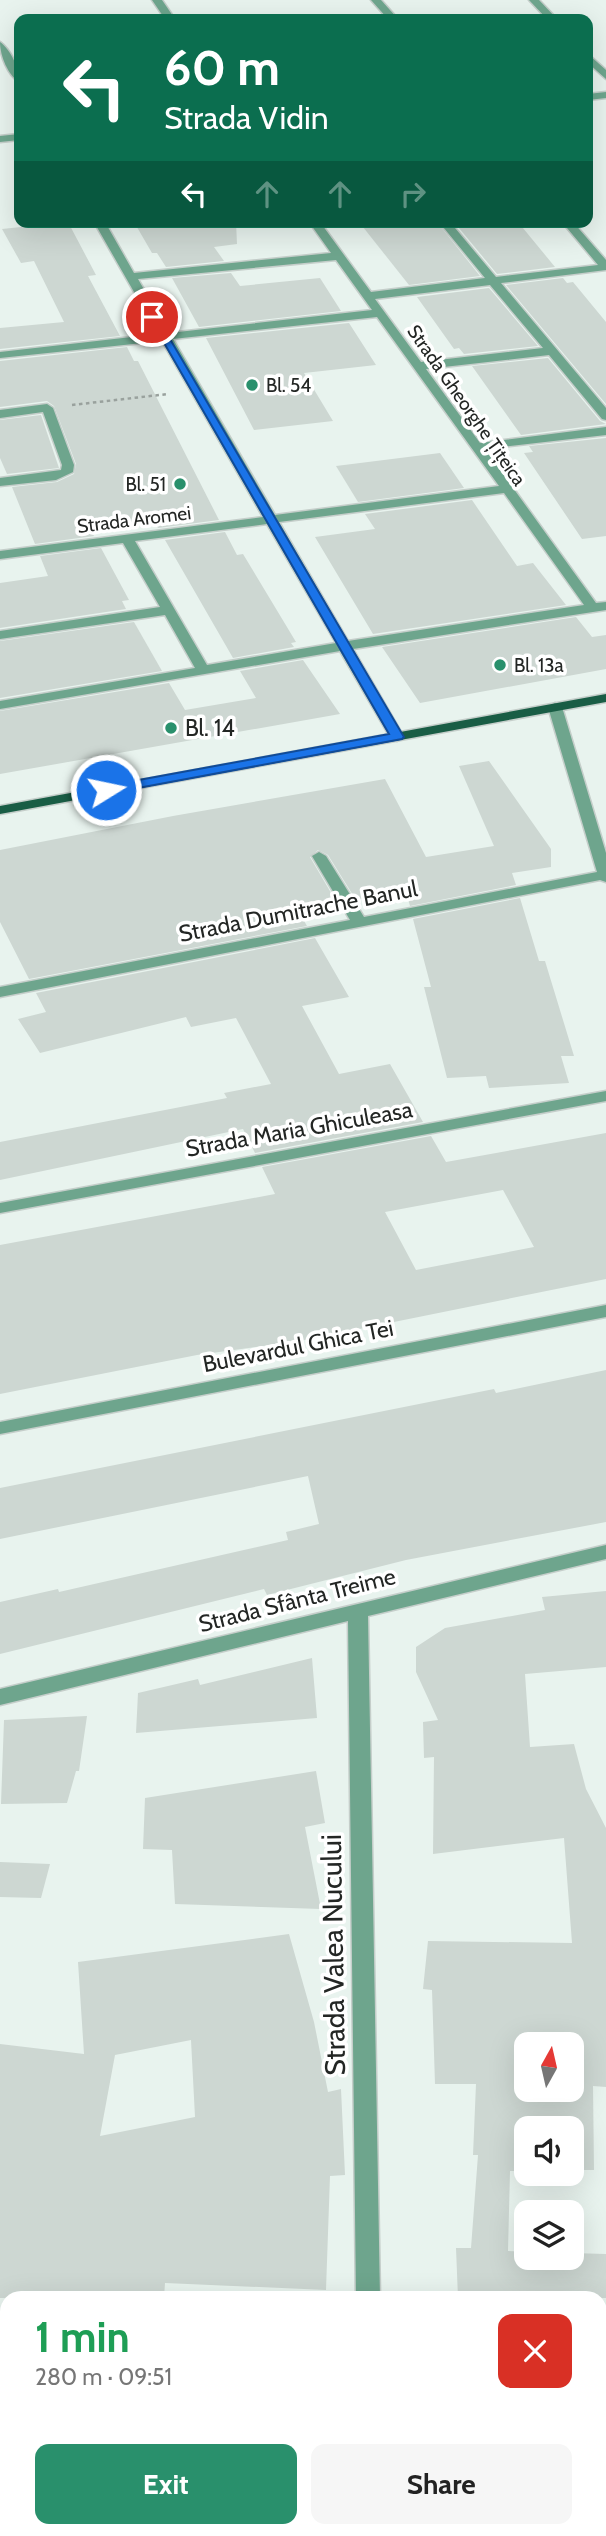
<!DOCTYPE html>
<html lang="en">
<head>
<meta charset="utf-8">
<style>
  :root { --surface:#fff; --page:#f6f6f6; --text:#222; --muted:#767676; --accent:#29906c }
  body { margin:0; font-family:Cabin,sans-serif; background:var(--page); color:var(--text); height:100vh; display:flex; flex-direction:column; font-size:26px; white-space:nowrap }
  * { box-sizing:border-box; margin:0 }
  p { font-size:23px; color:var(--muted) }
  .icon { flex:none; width:38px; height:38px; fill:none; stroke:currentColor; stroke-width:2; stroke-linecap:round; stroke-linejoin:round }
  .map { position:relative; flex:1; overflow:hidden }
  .panel { position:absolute; left:0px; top:2291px; width:607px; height:247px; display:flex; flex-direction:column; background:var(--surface); border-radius:21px 21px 0 0; box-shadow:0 7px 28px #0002 }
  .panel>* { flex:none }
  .top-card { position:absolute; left:14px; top:14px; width:579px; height:214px; border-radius:14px; box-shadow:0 7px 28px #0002; background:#0b6e4f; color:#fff; overflow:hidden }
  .needle { width:46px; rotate:8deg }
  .buttons { position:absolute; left:514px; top:2032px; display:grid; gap:14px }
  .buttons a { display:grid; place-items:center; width:70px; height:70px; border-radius:14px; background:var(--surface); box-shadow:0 7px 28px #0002; font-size:35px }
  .pin { position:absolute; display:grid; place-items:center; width:60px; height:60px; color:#fff; margin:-30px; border:4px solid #fff; border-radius:50%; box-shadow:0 2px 7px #0007 }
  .me { position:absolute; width:77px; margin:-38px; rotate:80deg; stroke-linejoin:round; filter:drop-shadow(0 0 5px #0008) }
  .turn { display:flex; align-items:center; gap:24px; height:147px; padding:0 35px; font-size:32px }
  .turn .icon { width:91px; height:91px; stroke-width:2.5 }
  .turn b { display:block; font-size:49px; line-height:60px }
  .lanes { display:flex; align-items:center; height:66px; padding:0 35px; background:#0003; justify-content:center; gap:35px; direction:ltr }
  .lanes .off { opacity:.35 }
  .round { display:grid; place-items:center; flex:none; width:74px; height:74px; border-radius:14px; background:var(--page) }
  .headline { display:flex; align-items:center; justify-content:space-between; height:119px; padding:0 35px }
  h1 { font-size:42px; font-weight:700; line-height:52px; color:#1e9e55 }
  .primary-button { display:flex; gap:14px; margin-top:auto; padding:14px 35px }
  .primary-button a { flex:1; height:80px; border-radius:14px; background:var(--accent); color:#fff; font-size:28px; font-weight:700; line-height:80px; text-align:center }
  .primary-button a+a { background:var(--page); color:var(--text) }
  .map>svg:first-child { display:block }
  .building { fill:#cdd7d2; fill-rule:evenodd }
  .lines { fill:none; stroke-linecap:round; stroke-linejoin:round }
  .minor-casing { stroke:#c5ceca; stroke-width:3 }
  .major-casing { stroke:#c5ceca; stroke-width:3 }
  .path { stroke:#99a19d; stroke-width:2.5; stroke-dasharray:3.5 3.5; stroke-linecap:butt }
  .minor { fill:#6ea58d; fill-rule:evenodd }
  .major { fill:#195d45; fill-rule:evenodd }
  .route { fill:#1a73e8; stroke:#114b97; stroke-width:2 }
  .poi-dot { fill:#29906c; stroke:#fff; stroke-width:2.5 }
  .labels { text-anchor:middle; stroke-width:7; stroke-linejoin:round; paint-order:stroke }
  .far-poi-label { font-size:19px; fill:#232624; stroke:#fff; text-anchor:start }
  .far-street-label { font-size:19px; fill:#232624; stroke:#fff }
  .poi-label { font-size:23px; fill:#232624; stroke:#fff; text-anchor:start }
  .street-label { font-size:23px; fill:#232624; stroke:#fff }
  .near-street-label { font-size:28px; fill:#232624; stroke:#fff }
</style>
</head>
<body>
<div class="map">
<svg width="606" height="2536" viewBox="0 0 606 2536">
  <rect width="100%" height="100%" fill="#e8f3ee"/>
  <g class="building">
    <path d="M19,222H68L96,275L88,276L120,336L0,349V328L64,322L34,261L21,263L2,229L21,227Z"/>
    <path d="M134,222H236L237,244L214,247L224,261L166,267L157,253H152Z"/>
    <path d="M359,222H437L480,276L409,285Z"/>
    <path d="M454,222H518L555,267L497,274Z"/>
    <path d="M231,273L240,286L320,278L341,311L199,327L172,278Z"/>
    <path d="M563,278L567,283L573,282L606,322V404L506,285Z"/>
    <path d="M489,288L538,346L464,354L459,348L454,349L417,297Z"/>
    <path d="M349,323L376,365L304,373L333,421L254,430L206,338Z"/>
    <path d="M127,347L134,361H138L219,520L158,528L155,523L91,530L94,536L35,544L12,487L57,482L74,474L76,464L54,406L47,401L0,407V361Z"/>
    <path d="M548,358L600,421L606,424L521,435L472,366Z"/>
    <path d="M41,415L59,468L7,474L0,458V420Z"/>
    <path d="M606,438V536L582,539L524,453L533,452L529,446Z"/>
    <path d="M440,453L464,488L358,502L336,466Z"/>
    <path d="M472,500L517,566L533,563L566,605L373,634L315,537L375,529L365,514Z"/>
    <path d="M225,532L237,555L243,554L296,642L291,643L294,647L233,658L165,540Z"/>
    <path d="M101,548L129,600L122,601L126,609L0,628V583L48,576L40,556Z"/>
    <path d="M576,617L592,637L606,635V669L420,703L382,647Z"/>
    <path d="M134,622L162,671L0,698V641Z"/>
    <path d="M303,660L340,714L0,774V711L169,683L185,710L256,698L240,671Z"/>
    <path d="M489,761L551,849V867L512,873L516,885L410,906L406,892L356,900L328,855L318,850L310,857L337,903L299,912L307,926L29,979L0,922V850L173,816L385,779L426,857L494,846L459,766Z"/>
    <path d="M520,898L539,961H545L574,1056H561L569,1083L489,1088L486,1076L447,1078L424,987H431L413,919Z"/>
    <path d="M315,938L349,997L302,1006L339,1074L390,1064L423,1122L255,1153L243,1129L0,1180V1142L227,1098L224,1093L271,1084L236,1018L191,1027L186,1017L40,1053L18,1019L46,1012L36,993Z"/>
    <path d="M606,1133V1279L300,1341L197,1355L0,1394V1245L275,1194L262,1167L431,1136L446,1162ZM503,1190L534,1247L416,1270L385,1212Z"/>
    <path d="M606,1370V1522L406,1560L267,1595L264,1589L0,1654V1602L58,1589L59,1592L288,1540L286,1532L319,1524L308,1476L0,1539V1488L494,1389L496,1393Z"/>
    <path d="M606,1591V1667L525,1674L530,1747L574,1744L586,1789L606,1828V2087L593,2086L594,2170H572V2128H527V2171H510L508,2251L527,2252V2258H572V2253L606,2254V2298H458L456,2248H471L478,2155H473L476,2084H435L432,1990L423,1989L428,1941L572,1943L564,1838L433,1854L434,1757L424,1758L423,1722L438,1720L416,1672V1647L445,1628L545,1610L542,1597ZM527,2044H572V2090H527Z"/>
    <path d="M312,1658L317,1718L136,1733L138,1693L198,1679L200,1685Z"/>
    <path d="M87,1716L79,1771H76L67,1803L1,1804L4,1720Z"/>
    <path d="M316,1771L325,1823L305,1827L321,1909L175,1904L172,1850L143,1849L145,1798Z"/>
    <path d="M0,1862L50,1864L41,1898L0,1897Z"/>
    <path d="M289,1934L314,2022L328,2092L341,2089L345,2175L330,2176L326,2290L165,2283L164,2298H0V2044L84,2054L78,1962ZM191,2040L195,2117L100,2136L115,2055Z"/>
  </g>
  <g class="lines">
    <defs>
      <g id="minor">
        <path d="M152,0H162L175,19H165Z"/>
        <path d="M371,0H381L398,19H388Z"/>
        <path d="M529,0H539L557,19H547Z"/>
        <path d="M0,42C11,50 19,68 19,82C8,75 0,56 0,42Z"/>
        <path d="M588,54L606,70V79L588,63Z"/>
        <path d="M606,92V98L588,100V94Z"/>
        <path d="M19,134V140L0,142V136Z"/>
        <path d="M94,222H105L134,273L331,253L309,222H320L371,292L485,278L439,222H450L496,277L598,265L562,222H573L606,260V270L501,283L606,408V420L602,419L549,355L426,369L480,443L606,427V435L485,449L596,603L606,602V610L353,649L404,737L397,741L390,737L340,651L0,709V701L195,668L165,615L0,639V631L160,607L123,543L0,559V551L263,517L162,341L0,358V352L158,334ZM336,260L372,310L169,333L138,279ZM490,285L543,348L421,362L375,299ZM377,317L499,486L275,515L173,339ZM504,493L584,605L348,641L279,522ZM267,524L336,643L207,665L135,541Z"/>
        <path d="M47,404L53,408L74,465L73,472L56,480L0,486V478L61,470L62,465L43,412L0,418V410Z"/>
        <path d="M555,703L562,707L606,853V882L600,880L0,997V987L350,920L312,856L319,852L326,856L364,917L597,872L548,707Z"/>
        <path d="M606,1091V1101L0,1213V1203Z"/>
        <path d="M606,1305V1317L0,1434V1422Z"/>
        <path d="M606,1545V1559L368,1616L380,2298H356L348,1621L0,1705V1689Z"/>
        <rect x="0" y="2345" width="7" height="22"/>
        <rect x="600" y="2360" width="6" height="22"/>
      </g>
      <path id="major" d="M606,694V702L0,814V806Z"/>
    </defs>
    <use href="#minor" class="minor-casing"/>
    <use href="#major" class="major-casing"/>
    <path class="path" d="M72,405L168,394"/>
    <use href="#minor" class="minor"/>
    <use href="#major" class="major"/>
  </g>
  <path class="route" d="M148,315L157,317L404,737L402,739L106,794L99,790L106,786L389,734Z"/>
  <g class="poi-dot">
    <circle cx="252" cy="385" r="7"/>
    <circle cx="180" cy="484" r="7"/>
    <circle cx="500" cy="665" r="7"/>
    <circle cx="171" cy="728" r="7"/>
  </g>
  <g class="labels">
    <g class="far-poi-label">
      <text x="266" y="392">Bl. 54</text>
      <text x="166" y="491" text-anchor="end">Bl. 51</text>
      <text x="514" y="672">Bl. 13a</text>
    </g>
    <g class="far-street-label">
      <text transform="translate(467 405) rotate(55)" y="7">Strada Gheorghe Țițeica</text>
      <text transform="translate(134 519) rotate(-7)" y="7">Strada Aromei</text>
    </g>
    <g class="poi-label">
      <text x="185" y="736">Bl. 14</text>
    </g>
    <g class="street-label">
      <text transform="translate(298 911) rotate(-11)" y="8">Strada Dumitrache Banul</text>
      <text transform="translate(299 1129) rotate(-10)" y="8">Strada Maria Ghiculeasa</text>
      <text transform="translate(298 1346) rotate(-11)" y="8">Bulevardul Ghica Tei</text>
      <text transform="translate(297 1600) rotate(-14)" y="8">Strada Sfânta Treime</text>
    </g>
    <g class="near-street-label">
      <text transform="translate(333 1955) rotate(-91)" y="10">Strada Valea Nucului</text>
    </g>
  </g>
</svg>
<div class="buttons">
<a><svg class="needle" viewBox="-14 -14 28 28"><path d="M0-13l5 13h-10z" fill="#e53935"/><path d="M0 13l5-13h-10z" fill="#767676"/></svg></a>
<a><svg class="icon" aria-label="sound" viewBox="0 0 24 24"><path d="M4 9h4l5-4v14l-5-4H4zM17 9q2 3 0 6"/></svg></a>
<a><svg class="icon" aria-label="layers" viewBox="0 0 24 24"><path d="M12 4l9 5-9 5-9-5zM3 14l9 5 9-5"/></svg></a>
</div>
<div class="pin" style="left:152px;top:317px;background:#d93025"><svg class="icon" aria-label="arrive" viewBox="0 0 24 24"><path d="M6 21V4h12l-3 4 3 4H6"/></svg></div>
<svg class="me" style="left:106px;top:790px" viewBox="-20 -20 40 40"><circle r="17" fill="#1a73e8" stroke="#fff" stroke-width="3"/><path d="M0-11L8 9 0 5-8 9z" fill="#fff"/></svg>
<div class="top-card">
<div class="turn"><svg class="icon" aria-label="left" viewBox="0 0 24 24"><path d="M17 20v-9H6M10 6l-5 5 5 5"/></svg><div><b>60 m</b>Strada Vidin</div></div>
<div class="lanes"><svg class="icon" aria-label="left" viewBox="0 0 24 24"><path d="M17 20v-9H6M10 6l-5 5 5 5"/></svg><svg class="icon off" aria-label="ahead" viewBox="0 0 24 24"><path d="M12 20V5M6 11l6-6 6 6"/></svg><svg class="icon off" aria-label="ahead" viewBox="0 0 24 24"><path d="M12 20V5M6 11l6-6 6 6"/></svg><svg class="icon off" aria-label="right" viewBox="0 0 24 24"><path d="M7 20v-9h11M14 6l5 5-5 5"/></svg></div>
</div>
<section class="panel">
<div class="headline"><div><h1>1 min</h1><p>280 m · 09:51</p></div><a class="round" style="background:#d93025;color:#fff"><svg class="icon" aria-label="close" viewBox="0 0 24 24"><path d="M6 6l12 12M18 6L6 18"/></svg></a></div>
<div class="primary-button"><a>Exit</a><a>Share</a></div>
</section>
</div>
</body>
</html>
